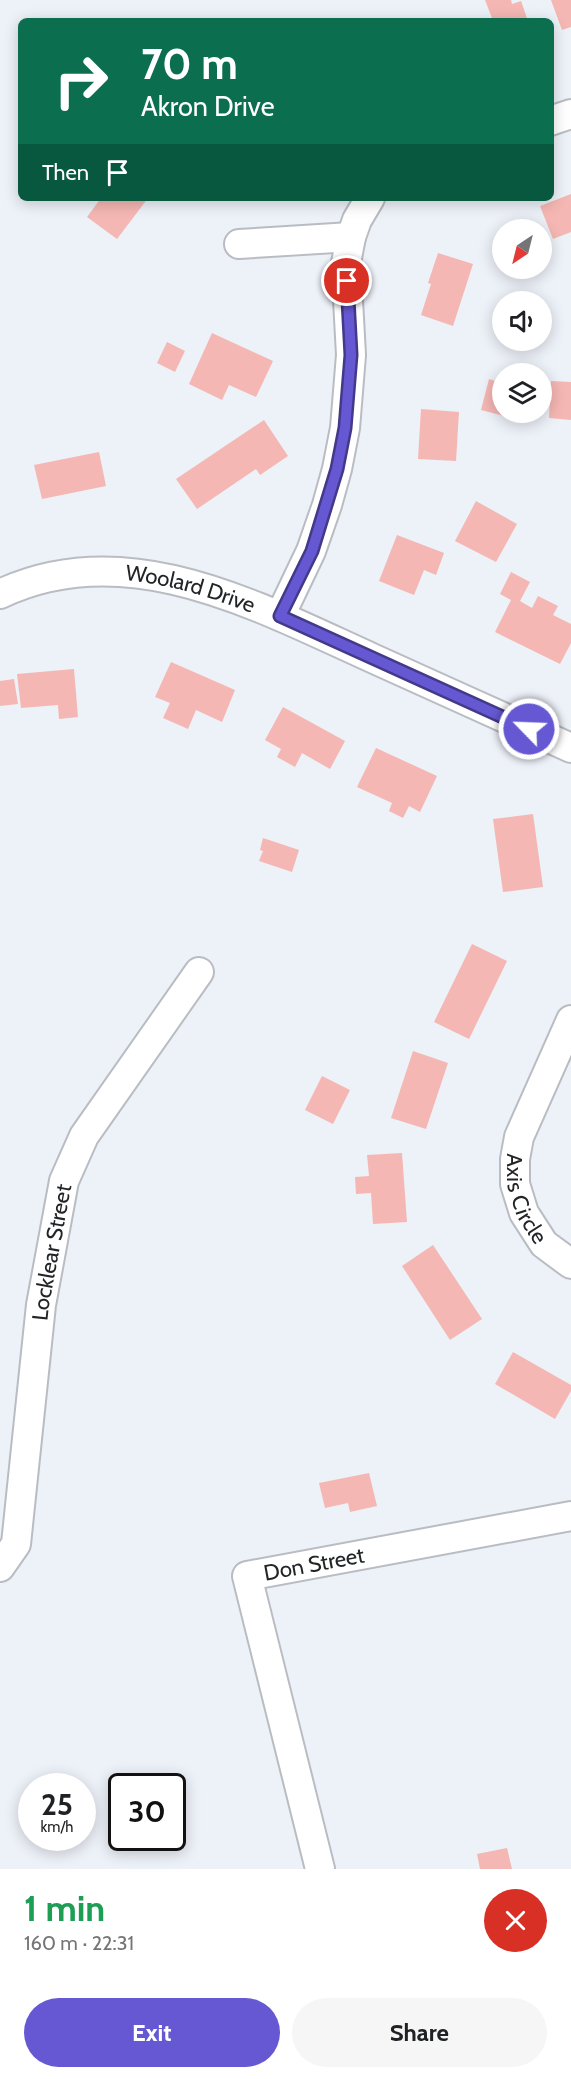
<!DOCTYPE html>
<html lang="en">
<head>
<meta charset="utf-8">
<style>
  :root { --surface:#fff; --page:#f6f6f6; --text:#202124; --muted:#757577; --accent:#6558d2 }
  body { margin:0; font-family:Cabin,sans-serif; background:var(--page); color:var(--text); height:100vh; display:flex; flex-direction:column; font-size:22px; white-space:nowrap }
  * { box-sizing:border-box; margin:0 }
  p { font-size:20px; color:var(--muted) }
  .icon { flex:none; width:33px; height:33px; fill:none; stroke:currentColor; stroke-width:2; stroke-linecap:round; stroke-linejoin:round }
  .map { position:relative; height:1869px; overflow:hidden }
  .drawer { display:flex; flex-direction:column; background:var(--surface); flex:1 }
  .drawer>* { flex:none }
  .top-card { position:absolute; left:18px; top:18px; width:536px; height:183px; border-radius:9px; box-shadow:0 3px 15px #0003; background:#0b6e4f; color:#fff; overflow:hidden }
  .needle { width:39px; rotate:215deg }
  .tools { position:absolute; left:492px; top:219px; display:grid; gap:12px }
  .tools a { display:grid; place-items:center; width:60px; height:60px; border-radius:50%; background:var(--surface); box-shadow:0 3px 15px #0003; font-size:30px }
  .speed { position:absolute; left:18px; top:1773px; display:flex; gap:12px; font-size:30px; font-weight:700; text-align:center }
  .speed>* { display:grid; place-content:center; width:78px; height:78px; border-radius:50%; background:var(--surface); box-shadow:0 3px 15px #0003; line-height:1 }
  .speed small { font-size:15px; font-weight:400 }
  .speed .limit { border:3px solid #111; border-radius:9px; background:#fff; color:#111 }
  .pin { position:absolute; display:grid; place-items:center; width:51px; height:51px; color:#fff; margin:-26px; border:3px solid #fff; border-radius:50%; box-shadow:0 2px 6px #0007 }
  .me { position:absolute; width:66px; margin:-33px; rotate:294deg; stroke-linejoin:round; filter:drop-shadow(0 0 4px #0008) }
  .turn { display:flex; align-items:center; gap:21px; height:126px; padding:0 24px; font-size:27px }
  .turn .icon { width:78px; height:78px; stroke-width:2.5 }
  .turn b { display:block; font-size:42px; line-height:51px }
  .then { display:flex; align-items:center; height:57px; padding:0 24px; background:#0003; gap:12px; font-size:22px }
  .round { display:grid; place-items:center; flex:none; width:63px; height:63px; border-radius:32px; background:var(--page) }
  .headline { display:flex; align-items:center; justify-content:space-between; height:102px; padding:0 24px }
  h1 { font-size:36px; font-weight:700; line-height:45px; color:#1e9e55 }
  .button { display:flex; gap:12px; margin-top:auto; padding:12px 24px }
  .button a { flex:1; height:69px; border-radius:36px; background:var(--accent); color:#fff; font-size:24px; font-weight:700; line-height:69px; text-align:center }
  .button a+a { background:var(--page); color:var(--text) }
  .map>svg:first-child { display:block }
  .building { fill:#f5b7b3 }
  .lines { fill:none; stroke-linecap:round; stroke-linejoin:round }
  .street-casing { stroke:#b9bdc3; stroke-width:32 }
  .street { stroke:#fff; stroke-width:28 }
  .route-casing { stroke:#423988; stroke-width:15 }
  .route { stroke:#6558d2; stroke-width:10 }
  .labels { text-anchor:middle; stroke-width:4.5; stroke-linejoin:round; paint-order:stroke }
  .street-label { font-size:22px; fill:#222426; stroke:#fefefe }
</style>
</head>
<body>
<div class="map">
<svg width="571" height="1869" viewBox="0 0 571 1869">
  <rect width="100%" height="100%" fill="#edf1f8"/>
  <g class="building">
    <path d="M485,0H511L512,4L521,1L528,21H484L492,18Z"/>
    <path d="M551,0H571V27L562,30Z"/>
    <path d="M571,194V232L553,239L540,206Z"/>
    <path d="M101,198H148L117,239L87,217Z"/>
    <path d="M438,253L473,264L453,326L421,315L431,284L428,283Z"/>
    <path d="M212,333L273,361L256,397L229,385L222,400L189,384Z"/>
    <path d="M167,342L185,351L175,372L157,363Z"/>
    <path d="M489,379L502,383V412H522L520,420L481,410Z"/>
    <path d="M551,381L571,382V420L549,418Z"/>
    <path d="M421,409L459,412L456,461L418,459Z"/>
    <path d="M264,420L288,456L260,475L256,469L197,509L176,479Z"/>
    <path d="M99,452L106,486L42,499L34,465Z"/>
    <path d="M476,501L517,524L496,562L455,541Z"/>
    <path d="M397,535L444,553L436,575L424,570L414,595L379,581Z"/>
    <path d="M511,572L530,582L520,601L532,608L538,596L558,606L553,615L571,624V643L560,664L495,632L511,600L500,594Z"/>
    <path d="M171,662L235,690L222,722L196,710L188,729L163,718L170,703L155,697Z"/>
    <path d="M74,669L78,717L59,719L58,705L21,708L17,674Z"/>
    <path d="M14,679L18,704L0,706V681Z"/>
    <path d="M283,707L345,741L330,769L302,753L295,767L277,757L281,749L265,740Z"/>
    <path d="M376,748L437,776L420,812L409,806L403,818L389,811L392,803L357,787Z"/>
    <path d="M533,814L543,887L503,892L493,819Z"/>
    <path d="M263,838L299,850L292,872L259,861L263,851L260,850Z"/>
    <path d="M472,944L507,961L469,1039L434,1022Z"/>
    <path d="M413,1051L448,1063L426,1129L391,1118Z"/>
    <path d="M322,1076L350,1090L333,1124L305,1110Z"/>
    <path d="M402,1153L407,1222L373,1224L371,1193L356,1194L355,1177L369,1176L367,1155Z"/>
    <path d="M433,1245L482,1319L450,1340L402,1266Z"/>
    <path d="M513,1352L571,1385V1391L555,1419L495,1384Z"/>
    <path d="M369,1473L377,1506L350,1512L348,1503L325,1508L319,1483Z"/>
    <path d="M507,1848L512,1869H480L477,1854Z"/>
  </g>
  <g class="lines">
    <defs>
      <g id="street">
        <path d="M550,121L571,114"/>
        <path d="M239,244L351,237"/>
        <path id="s1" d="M0,594C126,534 257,606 372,658C438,688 505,718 571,748"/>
        <path d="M280,616L311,551L327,505L337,469L345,428L351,355L346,263L351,237L357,220L370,198"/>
        <path id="s2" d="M571,1020L519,1137L515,1159V1184L524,1213L544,1244L571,1264"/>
        <path id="s3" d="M0,1567L16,1544L41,1305L64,1181L84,1136L199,972"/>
        <path id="s4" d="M320,1869L247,1576L571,1516"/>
      </g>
    </defs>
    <use href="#street" class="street-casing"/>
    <use href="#street" class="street"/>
  </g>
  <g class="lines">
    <defs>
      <path id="route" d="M347,281L351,355L345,428L337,469L312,551L280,616L529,729"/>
    </defs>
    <use href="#route" class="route-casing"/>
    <use href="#route" class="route"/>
  </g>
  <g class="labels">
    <g class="street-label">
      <text dy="8" stroke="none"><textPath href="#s1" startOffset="196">Woolard Drive</textPath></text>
      <text dy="8" stroke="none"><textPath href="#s2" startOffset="192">Axis Circle</textPath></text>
      <text dy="8" stroke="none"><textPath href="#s3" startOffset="322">Locklear Street</textPath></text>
      <text dy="8" stroke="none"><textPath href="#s4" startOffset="370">Don Street</textPath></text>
    </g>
  </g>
</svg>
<div class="tools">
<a><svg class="needle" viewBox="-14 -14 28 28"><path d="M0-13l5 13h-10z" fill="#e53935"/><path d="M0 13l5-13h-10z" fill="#757577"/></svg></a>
<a><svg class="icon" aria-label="sound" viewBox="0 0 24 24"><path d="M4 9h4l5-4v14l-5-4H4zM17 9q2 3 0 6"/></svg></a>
<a><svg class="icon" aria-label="layers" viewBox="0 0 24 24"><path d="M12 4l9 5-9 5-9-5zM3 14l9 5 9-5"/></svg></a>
</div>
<div class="speed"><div>25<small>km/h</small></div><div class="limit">30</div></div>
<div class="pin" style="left:347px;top:281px;background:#d93025"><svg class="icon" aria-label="arrive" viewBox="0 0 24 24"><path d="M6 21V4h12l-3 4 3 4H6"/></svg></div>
<svg class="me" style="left:529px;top:729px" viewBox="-20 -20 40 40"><circle r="17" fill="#6558d2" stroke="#fff" stroke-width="3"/><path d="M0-11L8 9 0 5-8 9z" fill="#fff"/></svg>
<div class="top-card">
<div class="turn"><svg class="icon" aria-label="right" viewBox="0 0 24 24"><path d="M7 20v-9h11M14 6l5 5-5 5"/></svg><div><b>70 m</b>Akron Drive</div></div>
<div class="then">Then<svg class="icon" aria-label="arrive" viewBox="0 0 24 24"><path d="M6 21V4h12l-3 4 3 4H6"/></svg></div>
</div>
</div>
<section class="drawer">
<div class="headline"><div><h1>1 min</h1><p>160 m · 22:31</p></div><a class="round" style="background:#d93025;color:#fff"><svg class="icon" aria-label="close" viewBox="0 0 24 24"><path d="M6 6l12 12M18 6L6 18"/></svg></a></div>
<div class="button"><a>Exit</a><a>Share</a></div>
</section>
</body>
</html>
